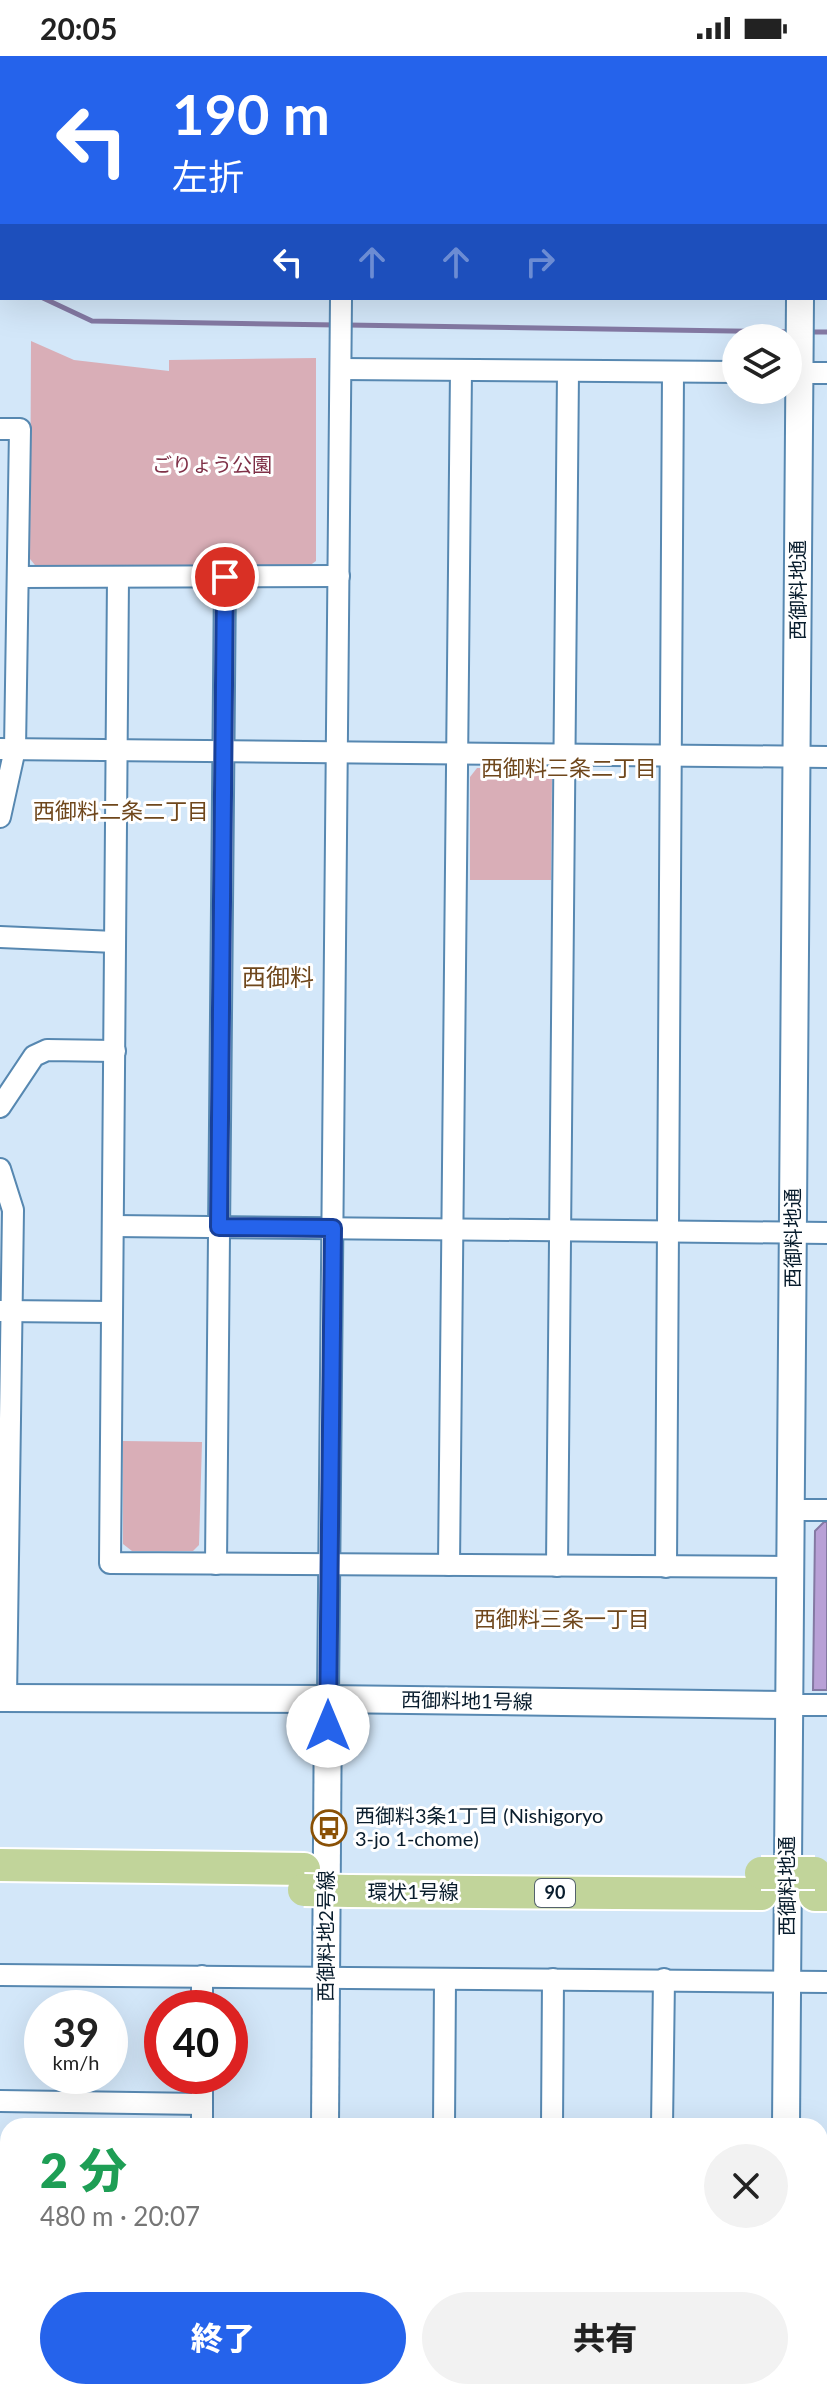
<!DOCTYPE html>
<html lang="ja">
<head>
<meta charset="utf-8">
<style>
  :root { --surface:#fff; --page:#f2f2f2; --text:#222; --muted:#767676; --accent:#2563eb }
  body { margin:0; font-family:Lato,"Noto Sans JP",sans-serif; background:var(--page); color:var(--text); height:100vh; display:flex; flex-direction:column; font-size:30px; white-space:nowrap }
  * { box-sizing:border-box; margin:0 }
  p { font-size:26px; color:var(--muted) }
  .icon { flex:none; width:44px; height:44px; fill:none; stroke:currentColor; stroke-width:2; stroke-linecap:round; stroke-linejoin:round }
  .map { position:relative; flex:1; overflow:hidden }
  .panel { position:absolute; left:0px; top:2062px; width:828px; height:282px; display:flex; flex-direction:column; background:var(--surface); border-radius:24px 24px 0 0; box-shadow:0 8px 32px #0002 }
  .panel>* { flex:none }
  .hud { position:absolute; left:0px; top:0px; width:828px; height:244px; box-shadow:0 8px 32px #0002; background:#2563eb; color:#fff; overflow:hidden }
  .buttons { position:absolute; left:722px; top:268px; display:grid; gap:16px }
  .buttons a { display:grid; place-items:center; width:80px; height:80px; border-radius:50%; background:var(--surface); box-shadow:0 8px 32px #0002; font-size:40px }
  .speed { position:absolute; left:24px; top:1934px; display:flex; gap:16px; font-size:40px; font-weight:700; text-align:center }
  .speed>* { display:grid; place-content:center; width:104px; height:104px; border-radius:50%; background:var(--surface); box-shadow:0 8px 32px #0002; line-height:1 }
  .speed small { font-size:20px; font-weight:400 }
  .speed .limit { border:12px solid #d22; background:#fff; color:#111 }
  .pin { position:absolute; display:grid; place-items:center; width:68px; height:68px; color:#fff; margin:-34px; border:4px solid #fff; border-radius:50%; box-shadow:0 2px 8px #0007 }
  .me { position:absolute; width:88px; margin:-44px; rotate:0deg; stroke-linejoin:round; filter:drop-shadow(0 0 6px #0008) }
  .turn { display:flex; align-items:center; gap:28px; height:168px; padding:0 40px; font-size:36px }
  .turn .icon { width:104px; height:104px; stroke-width:2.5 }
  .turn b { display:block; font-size:56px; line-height:68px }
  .lanes { display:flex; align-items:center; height:76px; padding:0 40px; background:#0003; justify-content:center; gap:40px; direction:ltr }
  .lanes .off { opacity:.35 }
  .round { display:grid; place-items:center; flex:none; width:84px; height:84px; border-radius:42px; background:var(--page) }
  .overview { display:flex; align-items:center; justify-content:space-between; height:136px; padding:0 40px }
  h1 { font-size:48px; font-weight:800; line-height:60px; color:#1e9e55 }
  .cta { display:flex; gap:16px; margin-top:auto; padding:16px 40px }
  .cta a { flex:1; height:92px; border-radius:48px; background:var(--accent); color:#fff; font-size:32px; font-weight:800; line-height:92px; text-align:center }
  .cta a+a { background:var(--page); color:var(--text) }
  .status { display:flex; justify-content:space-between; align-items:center; height:56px; padding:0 40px; background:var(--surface); direction:ltr }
  .status svg { height:22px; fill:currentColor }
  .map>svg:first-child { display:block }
  .green { fill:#d9aeb7 }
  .water { fill:#b8a0d6; stroke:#8479a3; stroke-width:2 }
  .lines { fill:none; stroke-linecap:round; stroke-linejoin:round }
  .stream { stroke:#8479a3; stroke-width:5 }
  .minor-casing { stroke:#5788b1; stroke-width:24 }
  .tertiary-casing { stroke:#5788b1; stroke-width:30 }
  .primary-casing { stroke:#fff; stroke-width:36 }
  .minor { stroke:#fff; stroke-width:20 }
  .tertiary { stroke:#fff; stroke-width:26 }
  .primary { stroke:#c1d49a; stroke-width:32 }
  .primary-bridge-casing { stroke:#fff; stroke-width:36; stroke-linecap:butt }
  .primary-bridge { stroke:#c1d49a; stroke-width:32 }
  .route-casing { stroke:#184099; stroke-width:20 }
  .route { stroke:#2563eb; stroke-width:14 }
  .labels { text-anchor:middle; stroke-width:6; stroke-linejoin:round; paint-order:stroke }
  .shield { fill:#fff; stroke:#53616c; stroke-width:2 }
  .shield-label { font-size:18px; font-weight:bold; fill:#091d2d }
  .park-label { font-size:20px; fill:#7f3047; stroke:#fff }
  .street-label { font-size:20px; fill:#091d2d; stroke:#fff }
  .poi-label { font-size:20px; fill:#091d2d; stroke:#fff; text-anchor:start }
  .neighbourhood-label { font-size:22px; fill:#6f471c; stroke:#fff }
  .quarter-label { font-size:24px; fill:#6f471c; stroke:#fff }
</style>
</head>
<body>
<div class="status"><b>20:05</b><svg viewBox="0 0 49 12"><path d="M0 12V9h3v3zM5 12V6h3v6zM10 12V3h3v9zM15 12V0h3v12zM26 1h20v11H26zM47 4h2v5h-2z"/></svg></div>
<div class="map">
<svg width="827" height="2343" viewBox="0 0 827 2343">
  <rect width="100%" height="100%" fill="#d3e7f9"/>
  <g class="green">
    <path d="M31,285L74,304L169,315V304L316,302V505L305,513L39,514L30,503Z"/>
    <path d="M477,712H544L552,720L551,824H470V721Z"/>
    <path d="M123,1385L202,1386L199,1489L193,1495H132L123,1488Z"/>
  </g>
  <path class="water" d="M824,1466H827V1634H813L815,1475Z"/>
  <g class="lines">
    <g class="stream">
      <path d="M43,242L92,265L337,269"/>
      <path d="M347,269L793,276"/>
      <path d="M807,276H827"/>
    </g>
    <defs>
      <g id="minor">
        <path d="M386,0L554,2"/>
        <path d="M798,0V2"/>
        <path d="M343,2L344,0"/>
        <path d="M826,5H827"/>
        <path d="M0,37L2,41"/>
        <path d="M826,214H827"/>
        <path d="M341,313L736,316"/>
        <path d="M788,317H827"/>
        <path d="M0,373H20L15,693L0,761"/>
        <path d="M19,521L339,520"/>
        <path d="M118,521L110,1507L790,1511"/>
        <path d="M0,693L827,701"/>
        <path d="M0,881L115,886"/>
        <path d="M0,1051L34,1000L47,994L115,995"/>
        <path d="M0,1113L13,1154L6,1642"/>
        <path d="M113,1170L827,1177"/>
        <path d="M0,1255L112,1256"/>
        <path d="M790,1454H827"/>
        <path d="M216,1508L225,521"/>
        <path d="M449,1509L461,314"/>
        <path d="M557,1510L568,315"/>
        <path d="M666,1511L673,316"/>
        <path d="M328,1643L341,242"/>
        <path d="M789,1649H827"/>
        <path d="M0,1919L827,1926"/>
        <path d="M202,1920V1952"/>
        <path d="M0,2045L202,2048"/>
        <path d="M202,2070V2020"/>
        <path d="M444,2070L445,1923"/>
        <path d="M552,2070L553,1923"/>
        <path d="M662,2070L664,1923"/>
        <path d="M0,2168H8"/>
        <path d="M0,2291H8"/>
        <path d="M820,2299H827"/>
        <path d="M441,2343V2336"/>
        <path d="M550,2343V2336"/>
        <path d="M660,2343V2336"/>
      </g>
      <g id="tertiary">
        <path d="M0,206H2"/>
        <path d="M0,1642L328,1643L789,1649"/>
        <path d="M325,2070L328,1643"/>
        <path d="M786,2070L800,242"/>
        <path d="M323,2343V2336"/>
        <path d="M783,2343V2336"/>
      </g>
      <g id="primary">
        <path d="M0,1809L304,1813"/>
        <path d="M349,1835L761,1838"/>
        <path d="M815,1839H827"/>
      </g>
    </defs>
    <use href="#minor" class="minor-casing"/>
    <use href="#tertiary" class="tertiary-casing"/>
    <use href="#primary" class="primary-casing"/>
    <use href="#minor" class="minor"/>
    <use href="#tertiary" class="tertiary"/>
    <use href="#primary" class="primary"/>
    <defs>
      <g id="primary-bridge">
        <path d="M761,1817H815"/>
        <path d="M304,1834L349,1835"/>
      </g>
    </defs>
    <use href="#primary-bridge" class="primary-bridge-casing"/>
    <use href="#primary-bridge" class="primary-bridge"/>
  </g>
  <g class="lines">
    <defs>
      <path id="route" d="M225,521L219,1171L333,1172L328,1670"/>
    </defs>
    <use href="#route" class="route-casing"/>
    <use href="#route" class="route"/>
  </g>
  <defs>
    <symbol id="bus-ring" viewBox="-11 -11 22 22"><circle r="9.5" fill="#fff" stroke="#8a5106" stroke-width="1.5"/><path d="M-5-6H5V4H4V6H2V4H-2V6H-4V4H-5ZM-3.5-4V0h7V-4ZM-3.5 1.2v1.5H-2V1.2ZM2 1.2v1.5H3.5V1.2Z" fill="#8a5106"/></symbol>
  </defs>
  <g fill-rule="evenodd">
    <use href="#bus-ring" x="309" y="1752" width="40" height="40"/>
  </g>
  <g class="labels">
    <rect class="shield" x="535" y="1823" width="40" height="28" rx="6"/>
    <g class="shield-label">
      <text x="555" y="1843">90</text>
    </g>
    <g class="park-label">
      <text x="212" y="416">ごりょう公園</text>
    </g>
    <g class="street-label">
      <text transform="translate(798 534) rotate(-90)" y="7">西御料地通</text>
      <text transform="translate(793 1182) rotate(-90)" y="7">西御料地通</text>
      <text transform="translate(467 1645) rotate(1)" y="7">西御料地1号線</text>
      <text transform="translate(787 1830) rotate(-90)" y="7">西御料地通</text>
      <text x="413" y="1843">環状1号線</text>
      <text transform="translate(326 1880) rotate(-90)" y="7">西御料地2号線</text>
    </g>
    <g class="poi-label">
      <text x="355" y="1767">西御料3条1丁目 (Nishigoryo<tspan x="355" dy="23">3-jo 1-chome)</tspan></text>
    </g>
    <g class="neighbourhood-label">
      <text x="569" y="720">西御料三条二丁目</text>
      <text x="121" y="763">西御料二条二丁目</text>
      <text x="562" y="1571">西御料三条一丁目</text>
    </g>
    <g class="quarter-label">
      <text x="278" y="930">西御料</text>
    </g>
  </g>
</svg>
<div class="buttons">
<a><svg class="icon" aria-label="layers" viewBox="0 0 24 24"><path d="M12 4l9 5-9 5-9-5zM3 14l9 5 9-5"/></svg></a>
</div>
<div class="speed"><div>39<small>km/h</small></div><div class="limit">40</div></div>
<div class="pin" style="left:225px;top:521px;background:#d93025"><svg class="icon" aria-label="arrive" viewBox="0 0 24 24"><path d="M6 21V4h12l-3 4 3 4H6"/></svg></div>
<svg class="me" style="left:328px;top:1670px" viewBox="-20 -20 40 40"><circle r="19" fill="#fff"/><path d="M0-13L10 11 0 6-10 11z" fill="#2563eb"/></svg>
<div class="hud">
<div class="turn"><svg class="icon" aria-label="left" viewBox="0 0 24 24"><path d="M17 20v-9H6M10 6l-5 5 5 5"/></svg><div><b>190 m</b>左折</div></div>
<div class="lanes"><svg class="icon" aria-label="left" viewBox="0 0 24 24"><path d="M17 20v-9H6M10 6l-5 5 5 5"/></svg><svg class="icon off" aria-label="ahead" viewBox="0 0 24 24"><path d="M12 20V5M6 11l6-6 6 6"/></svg><svg class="icon off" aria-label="ahead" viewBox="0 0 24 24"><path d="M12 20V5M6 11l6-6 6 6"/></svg><svg class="icon off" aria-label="right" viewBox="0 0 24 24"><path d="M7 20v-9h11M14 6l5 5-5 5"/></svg></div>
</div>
<section class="panel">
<div class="overview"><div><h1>2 分</h1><p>480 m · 20:07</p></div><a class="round"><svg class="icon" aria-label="close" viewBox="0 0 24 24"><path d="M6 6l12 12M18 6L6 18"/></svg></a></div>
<div class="cta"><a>終了</a><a>共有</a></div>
</section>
</div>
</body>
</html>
